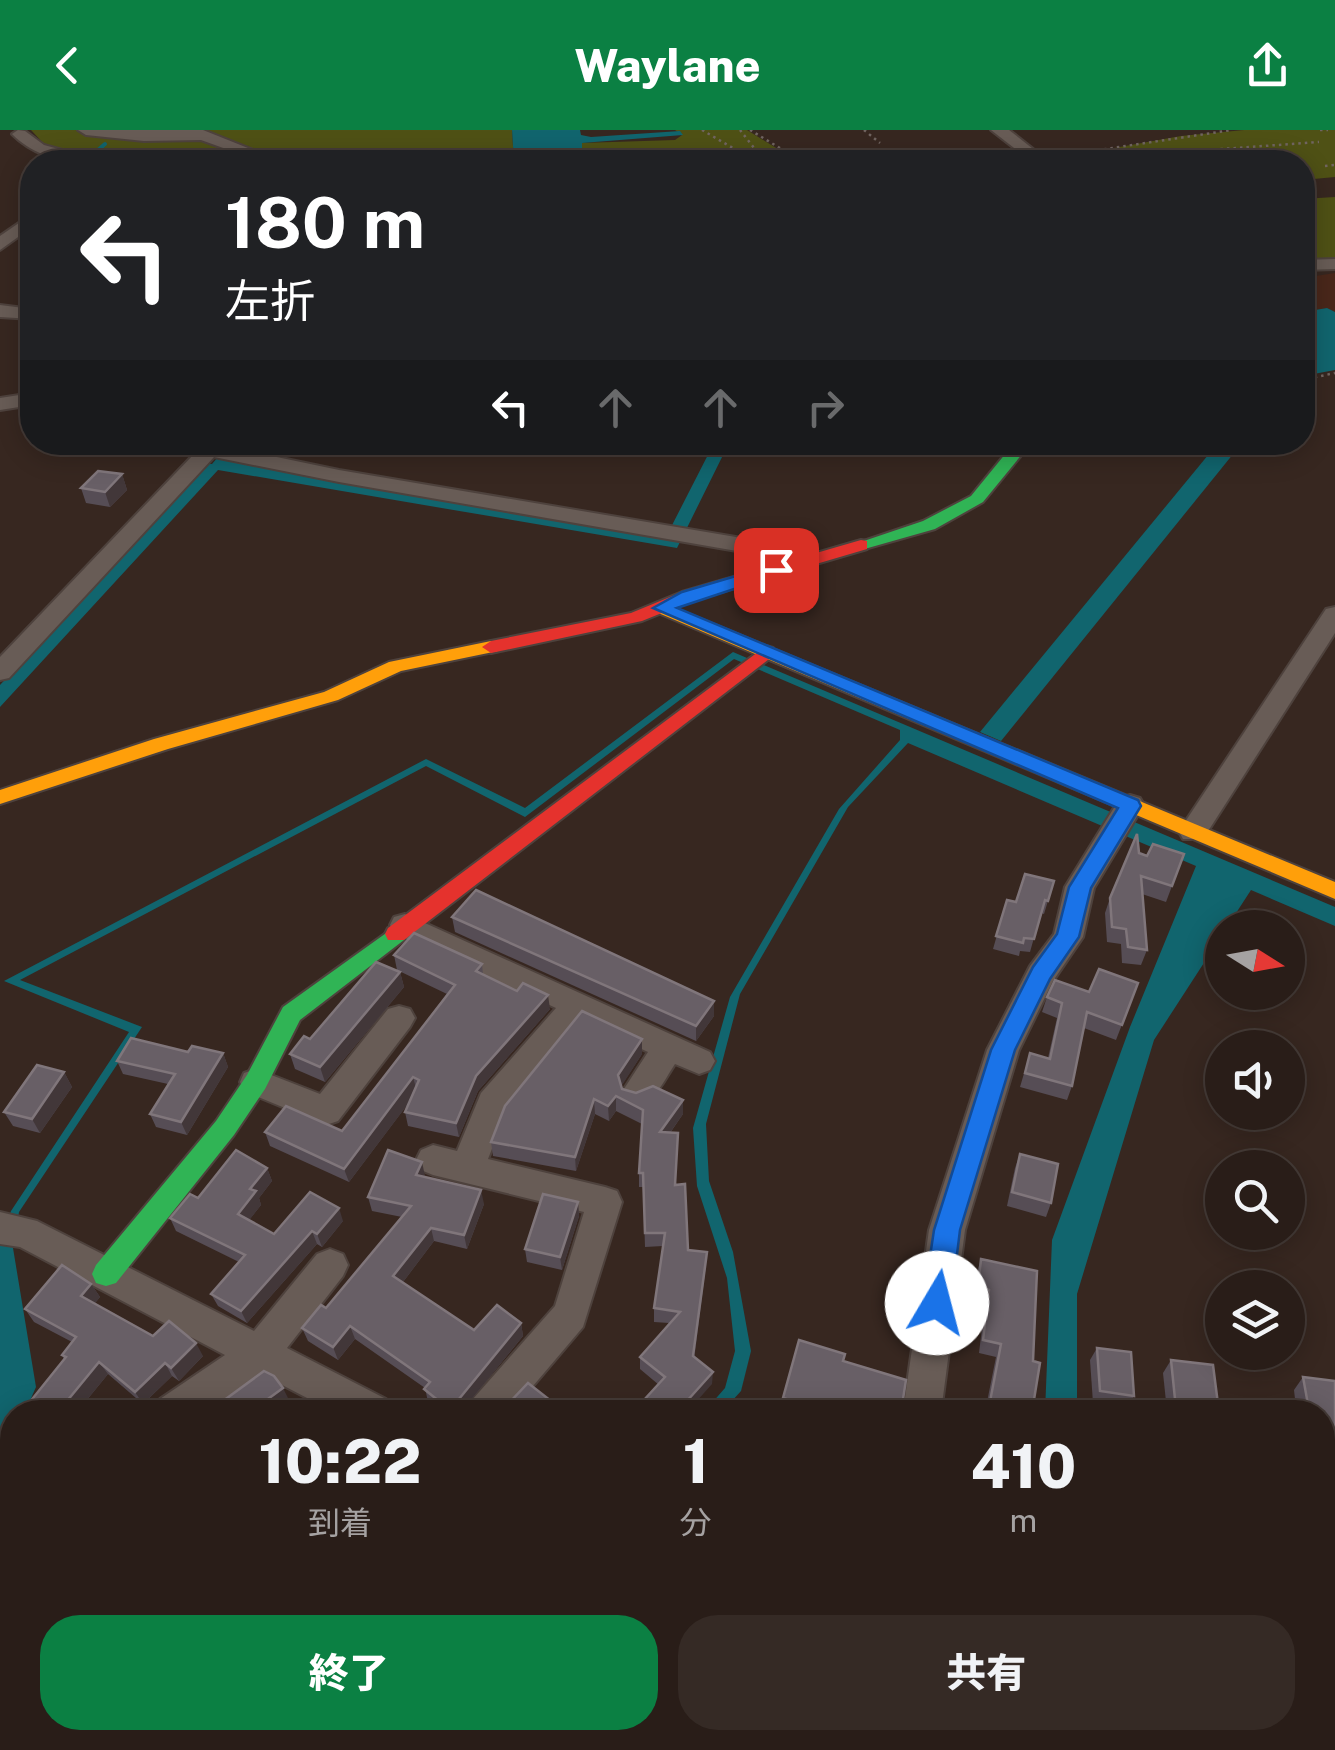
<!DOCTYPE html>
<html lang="ja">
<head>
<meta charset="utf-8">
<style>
  :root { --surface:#291d18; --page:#352a25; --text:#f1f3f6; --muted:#a5a2a2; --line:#453b37; --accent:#0b8043 }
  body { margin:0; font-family:"Public Sans","Noto Sans JP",sans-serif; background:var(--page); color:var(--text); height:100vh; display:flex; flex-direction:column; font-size:38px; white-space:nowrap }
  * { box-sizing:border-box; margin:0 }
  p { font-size:32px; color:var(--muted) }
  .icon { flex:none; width:55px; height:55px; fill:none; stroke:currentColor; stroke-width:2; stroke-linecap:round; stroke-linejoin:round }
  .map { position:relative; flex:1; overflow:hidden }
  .side { position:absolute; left:0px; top:1270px; width:1335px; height:350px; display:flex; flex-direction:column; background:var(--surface); border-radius:40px 40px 0 0; box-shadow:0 5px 25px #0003,0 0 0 2px var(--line) }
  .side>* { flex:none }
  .top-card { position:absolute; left:20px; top:20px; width:1295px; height:305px; border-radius:40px; box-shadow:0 5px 25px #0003,0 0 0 2px var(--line); background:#202124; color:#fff; overflow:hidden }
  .needle { width:65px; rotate:101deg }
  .controls { position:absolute; left:1205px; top:780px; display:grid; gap:20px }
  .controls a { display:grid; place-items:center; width:100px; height:100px; border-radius:50%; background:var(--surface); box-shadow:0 5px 25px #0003,0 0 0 2px var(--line); font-size:50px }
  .pin { position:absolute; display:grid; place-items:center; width:85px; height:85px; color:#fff; margin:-42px; border-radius:20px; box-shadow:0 5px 15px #0006 }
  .me { position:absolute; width:110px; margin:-55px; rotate:8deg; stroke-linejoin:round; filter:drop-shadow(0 0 8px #0008) }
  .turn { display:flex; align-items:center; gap:35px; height:210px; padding:0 40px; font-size:45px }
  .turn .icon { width:130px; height:130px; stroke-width:2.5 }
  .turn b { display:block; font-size:70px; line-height:85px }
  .lanes { display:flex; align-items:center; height:95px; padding:0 40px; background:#0003; justify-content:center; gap:50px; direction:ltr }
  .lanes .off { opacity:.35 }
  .eta { display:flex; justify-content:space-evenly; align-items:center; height:170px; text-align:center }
  .eta b { font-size:60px; font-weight:800; line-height:70px }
  .button { display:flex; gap:20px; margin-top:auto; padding:20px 40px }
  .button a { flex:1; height:115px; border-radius:40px; background:var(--accent); color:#fff; font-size:40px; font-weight:800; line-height:115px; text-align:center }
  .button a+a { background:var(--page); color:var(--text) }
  header { display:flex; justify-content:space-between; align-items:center; height:130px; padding:0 40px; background:var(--accent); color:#fff; font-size:45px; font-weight:800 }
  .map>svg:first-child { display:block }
  .built { fill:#49271a }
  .green { fill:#4f5115 }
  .water { fill:#11656e }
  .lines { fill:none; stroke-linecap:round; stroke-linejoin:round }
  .stream { stroke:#11656e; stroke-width:4 }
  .street-casing { stroke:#4e423d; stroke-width:4 }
  .fast-casing { stroke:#4e423d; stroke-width:4 }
  .slow-casing { stroke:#4e423d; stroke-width:4 }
  .jam-casing { stroke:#4e423d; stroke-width:4 }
  .path { stroke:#716561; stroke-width:2.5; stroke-dasharray:2.5 4; stroke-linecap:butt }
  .street { fill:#685c56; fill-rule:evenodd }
  .fast { fill:#30b455; fill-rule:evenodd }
  .slow { fill:#ff9f0a; fill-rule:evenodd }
  .jam { fill:#e5322d; fill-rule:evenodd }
  .wall { fill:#564d55 }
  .shaded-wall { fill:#423739 }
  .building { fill:#685f66; stroke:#80767b; stroke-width:2.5 }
  .route { fill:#1a73e8; stroke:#114b97; stroke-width:2.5 }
</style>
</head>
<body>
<header><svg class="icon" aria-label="back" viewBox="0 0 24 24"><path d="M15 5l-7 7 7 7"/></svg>Waylane<svg class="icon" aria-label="share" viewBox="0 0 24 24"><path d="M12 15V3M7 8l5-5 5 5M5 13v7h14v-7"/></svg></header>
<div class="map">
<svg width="1335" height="1620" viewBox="0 0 1335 1620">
  <rect width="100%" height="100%" fill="#372720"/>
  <path class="built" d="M1335,143V182L1327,178L1303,182V148Z"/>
  <g class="green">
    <path d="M31,0H512L514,32H207L182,21L137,25L65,21L44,14Z"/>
    <path d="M675,0H747L799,32H582L581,13L675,10L682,5Z"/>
    <path d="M1244,0H1335V47L1303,50L1302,32H1036L1181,6Z"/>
    <path d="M1335,67V136L1303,142L1302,69Z"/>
  </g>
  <g class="water">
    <path d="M512,0H580L581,5L591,7L680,1L683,5L582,13V32H514Z"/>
    <path d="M1327,178L1335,182V240L1303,246V182Z"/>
    <path d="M714,313H729L677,418L218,340L0,577V555L206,334H212L218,327L312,348L666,407Z"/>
    <path d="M1218,313H1242L1001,611L980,602Z"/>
    <path d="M733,522L1335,777V796L1251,760L1227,797L1222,798V805L1154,910L1077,1164V1282H1045L1052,1110L1130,897L1196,736L908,613L848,677L740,864L706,994L709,1051L733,1122L751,1221L741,1261L722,1282H704L725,1258L735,1221L727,1148L697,1056L693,998L730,867L839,679L900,610V600L734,529L525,687L426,636L20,850L142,897L19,1082L13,1118L36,1257L25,1282H12V1297L0,1306V1113L11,1081L129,902L4,851L426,629L525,678Z"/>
    <path d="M1121,1608H1211L1221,1620H1120Z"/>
  </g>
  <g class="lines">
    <path class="stream" d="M84,32L105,14"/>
    <defs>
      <g id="street">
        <path d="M18,0L25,1L44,15L77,24L82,32C58,33 30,22 12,4Z"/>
        <path d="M78,0H203L283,32H262L201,10L144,11L86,5Z"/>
        <path d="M991,0H1009L1047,30L1032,32Z"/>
        <path d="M32,84V97L0,120V106Z"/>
        <path d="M1335,129V139L1302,140V130Z"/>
        <path d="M0,175L32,179V189L0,187Z"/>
        <path d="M32,263V275L0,280V268Z"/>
        <path d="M164,312L210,313L339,340L795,417L817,431L805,438L788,430L339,352L214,327L9,548L0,550V527L195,323Z"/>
        <path d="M1335,477V503L1203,709H1183L1179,702L1183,695L1326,479Z"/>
        <path d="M1130,665L1140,668L1144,675L1094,758L1083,807L1053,851L1019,920L965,1100L941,1282H903L929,1100L987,920L1030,836L1054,804L1065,757L1120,668Z"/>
        <path d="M405,784L710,922L715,931L710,940L699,944L675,934C662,953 653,980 626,972L622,962L648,922L582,891L507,980L488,1029L605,1057L617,1061L622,1072L583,1197L511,1282H468L473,1269L555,1176L584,1082L433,1045L421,1040L416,1030L421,1020L433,1015L457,1021L481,963L556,878L394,803L390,795L394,787Z"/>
        <path d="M399,876L410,879L415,888L410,897L338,991L326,995L244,961L240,952L244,943L256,939L320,964L388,879Z"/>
        <path d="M0,1082L37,1091L254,1201L317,1124L330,1119L343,1124L348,1135L343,1146L287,1218L386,1269L391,1282H334L261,1244L206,1282H155L160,1269L225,1225L20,1117L0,1114Z"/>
        <path d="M12,1468V1522L0,1527V1473Z"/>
        <path d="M881,1608H925L920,1620H876Z"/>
        <path d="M973,1608H1034L1039,1620H978Z"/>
        <path d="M1209,1608H1259L1264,1620H1214Z"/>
      </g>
      <g id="fast">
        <path d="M1015,312H1032L983,372L935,399L861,420L852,415L923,391L971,366Z"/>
        <path d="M396,796L404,798L407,804L404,810L300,890L265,959L234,1005L116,1153L106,1156L96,1153L92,1144L96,1135L216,991L247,945L283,877Z"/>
      </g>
      <g id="slow">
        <path d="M662,473L1335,752V769L656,482L653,478Z"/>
        <path d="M491,511L500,517L498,521L401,541L338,570L168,619L0,674V660L154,609L324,562L389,532Z"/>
      </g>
      <g id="jam">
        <path d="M861,410L867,411V419L694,470L642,491L491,523L482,517L491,511L631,483L682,462Z"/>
        <path d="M766,516L773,518V526L404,810H388L385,804L388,798Z"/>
      </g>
    </defs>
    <use href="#street" class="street-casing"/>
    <use href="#fast" class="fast-casing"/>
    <use href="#slow" class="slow-casing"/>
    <use href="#jam" class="jam-casing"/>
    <g class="path">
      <path d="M702,0L757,32"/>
      <path d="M740,0L765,32"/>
      <path d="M750,0L798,29L812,32"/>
      <path d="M864,0L880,13"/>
      <path d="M1320,0H1328"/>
      <path d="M1059,26L1232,0"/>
      <path d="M1124,32L1180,22L1319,12"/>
      <path d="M1325,36L1335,35"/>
      <path d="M1302,250L1335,243"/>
    </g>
    <use href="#street" class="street"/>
    <use href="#fast" class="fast"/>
    <use href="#slow" class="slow"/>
    <use href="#jam" class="jam"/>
  </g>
  <g class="wall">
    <path d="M122,344L127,360L110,377L86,373L81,358Z"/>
    <path d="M1139,723L1147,726L1184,724L1166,772L1142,764L1147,820L1141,835L1122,833L1121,814L1107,812L1105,783L1110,768Z"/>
    <path d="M1054,751L1044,784L1041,783L1030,822L1020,821L1019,826L993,819L1007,770L1016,772Z"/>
    <path d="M452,787L714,871V886L696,911L455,802Z"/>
    <path d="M394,825L482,834L483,845L550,879L478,961L459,1007L408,996L405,982L410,971L349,1052L270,1016L265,1002L342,1001L447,864L397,840Z"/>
    <path d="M400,842L404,857L325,952L295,939L290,924Z"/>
    <path d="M1138,853L1116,910L1084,898L1072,956L1067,970L1020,957L1030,923L1048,928L1057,888L1042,882L1047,867L1089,862Z"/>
    <path d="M188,922L223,923L228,937L187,1005L156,997L150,984L168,954L123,944L117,931Z"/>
    <path d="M642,924L621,956L622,959L636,963L683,970V984L670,1003L676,1055L688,1120L706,1135L694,1227L712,1254L659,1255L640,1239V1227L669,1193L654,1192V1178L663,1116L645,1117L643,1057H639V1043L642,994L616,981L609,991L595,984L576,1041L493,1026L491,1012Z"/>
    <path d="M64,942L72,957L40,1003L13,996L4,982Z"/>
    <path d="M1020,1024L1051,1073L1046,1087L1007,1076L1015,1038Z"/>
    <path d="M267,1038L272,1051L259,1068L261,1075L249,1090L274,1104L343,1091L322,1117L317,1114L247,1193L218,1176L211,1164L239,1132L176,1101L170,1088L198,1068Z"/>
    <path d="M425,1046L424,1047L484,1074L467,1119L434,1111L403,1152L474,1200L521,1193L523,1206L461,1282H442L428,1272L425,1258L355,1209L338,1230L308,1211L302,1198L326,1178L402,1087L372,1081L368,1067Z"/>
    <path d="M578,1072L579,1086L562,1140L527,1132L525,1119Z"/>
    <path d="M981,1129L1032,1282H985L996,1227L979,1223L985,1173L973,1171L977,1142Z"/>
    <path d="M91,1154L100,1167L94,1174L153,1206L203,1226L179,1251L172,1246L143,1274L108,1244L77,1282H29L25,1278L64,1229L62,1225L72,1212L34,1192L25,1179Z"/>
    <path d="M1097,1218L1134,1266L1127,1278L1093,1273L1090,1230Z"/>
    <path d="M1171,1230L1218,1274L1212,1282L1167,1281L1163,1243Z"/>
    <path d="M843,1231L903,1269L904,1282H787L781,1281L783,1268Z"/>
    <path d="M1303,1247L1335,1251V1316L1322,1314V1282H1289L1293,1278H1296L1294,1260Z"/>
    <path d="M482,1274L556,1282H484Z"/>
    <path d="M1322,1343L1335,1393L1324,1404L1322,1402Z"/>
    <path d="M1335,1443V1530L1326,1537L1322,1534V1469L1333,1458L1327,1452Z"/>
  </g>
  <g class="shaded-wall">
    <path d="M122,344L127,360L110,377L105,362Z"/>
    <path d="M400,842L404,857L325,952L320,937Z"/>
    <path d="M548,865L550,879L478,961L459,1007L456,993L476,946Z"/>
    <path d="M714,871V886L696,911V896Z"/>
    <path d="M642,909V924L619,960L618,945Z"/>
    <path d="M223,923L228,937L187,1005L181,992Z"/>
    <path d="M64,942L72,957L40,1003L32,989Z"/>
    <path d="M413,947L417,962L349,1052L344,1039Z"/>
    <path d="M616,966V981L609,991L608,976Z"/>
    <path d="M594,969L595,984L576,1041L575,1027Z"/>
    <path d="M683,970V984L660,1017V1002Z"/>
    <path d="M422,1032L425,1046L419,1059L416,1045Z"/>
    <path d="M267,1038L272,1051L259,1068L261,1075L244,1097L238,1084L250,1059Z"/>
    <path d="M481,1060L484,1074L467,1119L464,1105Z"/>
    <path d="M578,1072L579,1086L562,1140L560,1127Z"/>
    <path d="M339,1078L343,1091L322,1117L317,1104Z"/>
    <path d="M431,1098L434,1111L397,1160L393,1146Z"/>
    <path d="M312,1101L317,1114L247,1193L241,1181Z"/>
    <path d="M707,1122L706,1135L693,1239V1226Z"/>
    <path d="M91,1154L100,1167L90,1180L81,1166Z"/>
    <path d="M521,1193L523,1206L461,1282H451L450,1280Z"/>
    <path d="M350,1196L355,1209L338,1230L333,1217Z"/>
    <path d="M196,1213L203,1226L179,1251L171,1238Z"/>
    <path d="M99,1232L108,1244L77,1282H58Z"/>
    <path d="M165,1233L172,1246L143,1274L135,1262Z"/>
    <path d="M713,1242L712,1254L687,1282H677Z"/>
    <path d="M283,1258L289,1270L273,1282H250Z"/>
    <path d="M555,1274L556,1282H547Z"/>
    <path d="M3,1597L12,1604L13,1608L10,1612L0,1605V1601Z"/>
    <path d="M58,1608H76L66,1620H49Z"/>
  </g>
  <g class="building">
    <path d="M98,341L122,344L105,362L81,358Z"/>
    <path d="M1137,704L1139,723L1147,726L1153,714L1184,724L1172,756L1141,746L1147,820L1128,817L1126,799L1112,797L1110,768Z"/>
    <path d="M1025,744L1054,751L1048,771L1045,770L1034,809L1024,808L1023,813L996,806L1007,770L1016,772Z"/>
    <path d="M476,760L714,871L696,896L452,787Z"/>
    <path d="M414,803L482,834L476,841L517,861L523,853L548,865L476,946L456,993L405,982L419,950L413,947L344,1039L265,1002L286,976L342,1001L455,855L394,825Z"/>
    <path d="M376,832L400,842L320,937L290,924L304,906L310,909Z"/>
    <path d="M1099,839L1138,853L1122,895L1087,882L1072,956L1025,943L1030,923L1050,929L1062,873L1047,867L1055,850L1089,862Z"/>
    <path d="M582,881L642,909L618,945L622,959L636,963L653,956L683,970L660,1002L678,1003L675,1055L685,1054L688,1120L707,1122L693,1226L713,1242L677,1282H633L665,1247L640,1227L680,1182L654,1178L665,1103H645L643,1043H639L643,980L616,966L608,976L594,969L575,1027L491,1012L505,976Z"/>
    <path d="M131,908L188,922L192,916L223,923L181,992L150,984L175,944L117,931Z"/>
    <path d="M37,935L64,942L32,989L4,982Z"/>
    <path d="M236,1020L267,1038L250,1059L256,1061L238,1084L274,1104L310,1062L339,1078L317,1104L312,1101L241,1181L211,1164L245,1125L170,1088L190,1064L198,1068Z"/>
    <path d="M388,1020L422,1032L416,1045L481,1060L464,1105L431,1098L393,1146L474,1200L497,1175L521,1193L450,1280L424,1259L430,1252L350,1196L333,1217L302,1198L321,1175L326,1178L411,1076L368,1067Z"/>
    <path d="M1020,1024L1058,1034L1051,1073L1012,1062Z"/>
    <path d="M543,1064L578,1072L560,1127L525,1119Z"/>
    <path d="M981,1129L1037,1141L1033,1231L1040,1233L1032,1282H988L1001,1214L983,1210L989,1160L978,1157Z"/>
    <path d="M62,1135L91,1154L81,1166L153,1206L169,1191L196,1213L171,1238L165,1233L135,1262L99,1232L58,1282H33L25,1278L66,1227L62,1225L76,1207L25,1179Z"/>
    <path d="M799,1210L845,1224L843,1231L906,1250L903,1269L907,1273L904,1282H828L783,1268Z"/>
    <path d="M1097,1218L1131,1222L1134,1266L1100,1261Z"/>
    <path d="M1171,1230L1213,1235L1218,1274L1175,1269Z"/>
    <path d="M264,1241L274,1246L283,1258L250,1282H208Z"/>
    <path d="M1303,1247L1335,1251V1303L1322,1301V1282H1294L1293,1278L1309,1280Z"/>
    <path d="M528,1253L555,1274L547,1282H493L482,1274H508Z"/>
    <path d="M1335,1331V1393L1327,1385L1322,1390V1343Z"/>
    <path d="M1335,1457V1525L1322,1513V1471Z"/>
    <path d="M12,1527V1605L3,1597L0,1601V1542Z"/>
    <path d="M16,1608H58L49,1620H32Z"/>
  </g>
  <path class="route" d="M776,434L782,436V443L677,478L1138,670L1141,676L1091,758L1079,807L1050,849L1015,920L960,1100L951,1173L947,1182L937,1186L927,1182L923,1173L934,1100L991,920L1033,837L1057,804L1069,757L1118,678L653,478L682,462Z"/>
</svg>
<div class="controls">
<a><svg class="needle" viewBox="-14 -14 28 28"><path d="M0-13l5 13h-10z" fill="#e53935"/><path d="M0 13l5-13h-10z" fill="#a5a2a2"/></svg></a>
<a><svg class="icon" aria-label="sound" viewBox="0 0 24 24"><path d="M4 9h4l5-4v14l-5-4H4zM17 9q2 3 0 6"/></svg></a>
<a><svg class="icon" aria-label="search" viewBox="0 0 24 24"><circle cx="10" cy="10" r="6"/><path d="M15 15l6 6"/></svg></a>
<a><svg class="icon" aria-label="layers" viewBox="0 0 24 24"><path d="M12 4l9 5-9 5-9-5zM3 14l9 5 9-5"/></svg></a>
</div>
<div class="pin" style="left:776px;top:440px;background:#d93025"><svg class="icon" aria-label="arrive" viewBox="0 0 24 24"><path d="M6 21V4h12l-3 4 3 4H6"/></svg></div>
<svg class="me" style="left:937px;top:1173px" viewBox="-20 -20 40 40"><circle r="19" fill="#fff"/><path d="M0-13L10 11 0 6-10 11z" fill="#1a73e8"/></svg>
<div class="top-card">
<div class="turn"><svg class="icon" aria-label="left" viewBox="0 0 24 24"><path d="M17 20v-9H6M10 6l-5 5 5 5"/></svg><div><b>180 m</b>左折</div></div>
<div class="lanes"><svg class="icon" aria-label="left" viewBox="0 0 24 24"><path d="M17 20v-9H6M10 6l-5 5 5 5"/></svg><svg class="icon off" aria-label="ahead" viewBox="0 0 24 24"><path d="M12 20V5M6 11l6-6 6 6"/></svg><svg class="icon off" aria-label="ahead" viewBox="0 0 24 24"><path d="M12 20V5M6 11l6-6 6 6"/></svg><svg class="icon off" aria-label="right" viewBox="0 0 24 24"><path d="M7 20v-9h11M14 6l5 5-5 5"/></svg></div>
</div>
<section class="side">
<div class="eta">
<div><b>10:22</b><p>到着</p></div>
<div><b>1</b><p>分</p></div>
<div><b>410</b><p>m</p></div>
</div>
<div class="button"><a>終了</a><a>共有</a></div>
</section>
</div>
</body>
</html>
